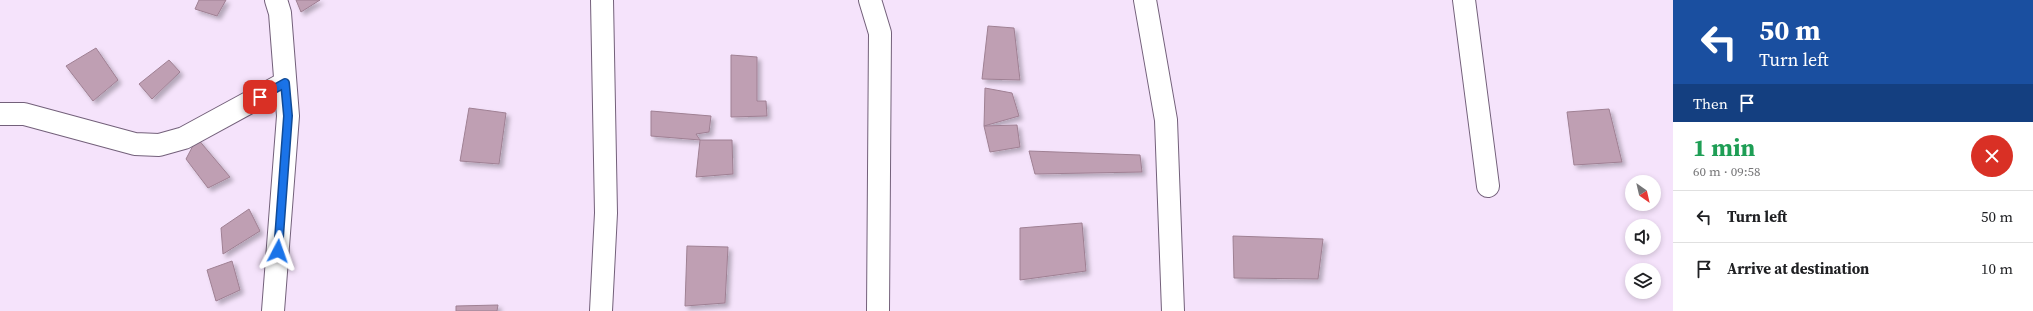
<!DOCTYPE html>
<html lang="en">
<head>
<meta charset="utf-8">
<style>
  :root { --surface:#fff; --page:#f2f2f2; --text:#202124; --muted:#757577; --line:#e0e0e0 }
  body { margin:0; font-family:"Source Serif 4",serif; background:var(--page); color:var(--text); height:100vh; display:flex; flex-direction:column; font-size:15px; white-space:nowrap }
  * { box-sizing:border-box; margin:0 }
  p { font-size:13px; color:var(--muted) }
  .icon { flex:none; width:22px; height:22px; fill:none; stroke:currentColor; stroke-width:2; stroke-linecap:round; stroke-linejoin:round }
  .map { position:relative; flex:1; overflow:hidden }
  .side { display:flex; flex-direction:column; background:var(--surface); width:360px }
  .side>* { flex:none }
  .banner { background:#1a4fa0; color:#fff; overflow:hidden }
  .needle { width:26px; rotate:146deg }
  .fabs { position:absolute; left:1625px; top:175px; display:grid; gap:8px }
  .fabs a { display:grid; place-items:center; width:36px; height:36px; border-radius:50%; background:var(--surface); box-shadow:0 2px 6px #0003; font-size:20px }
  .pin { position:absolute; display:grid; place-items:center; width:34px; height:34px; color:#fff; margin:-17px; border-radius:8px; box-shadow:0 2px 6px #0006 }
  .me { position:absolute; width:44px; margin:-22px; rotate:4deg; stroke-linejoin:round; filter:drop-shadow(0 0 3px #0008) }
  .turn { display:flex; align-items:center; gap:14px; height:84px; padding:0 20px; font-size:18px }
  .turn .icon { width:52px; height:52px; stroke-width:2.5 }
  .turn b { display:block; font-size:28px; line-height:34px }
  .then { display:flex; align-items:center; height:38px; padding:0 20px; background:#0003; gap:8px; font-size:15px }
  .round { display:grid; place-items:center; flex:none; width:42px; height:42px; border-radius:21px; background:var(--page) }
  .head { display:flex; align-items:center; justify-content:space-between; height:68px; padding:0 20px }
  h1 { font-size:24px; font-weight:700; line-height:30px; color:#1e9e55 }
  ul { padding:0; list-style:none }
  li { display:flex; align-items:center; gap:12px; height:52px; padding:0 20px; border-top:1px solid var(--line) }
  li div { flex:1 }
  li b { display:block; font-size:15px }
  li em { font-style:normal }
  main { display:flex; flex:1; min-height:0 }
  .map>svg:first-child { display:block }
  .building { fill:#bf9fb3; stroke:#9f8093; filter:url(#shadow) }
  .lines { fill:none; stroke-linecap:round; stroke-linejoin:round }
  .minor-casing { stroke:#73607a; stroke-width:24 }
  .minor { stroke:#fff; stroke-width:22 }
  .route-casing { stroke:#114b97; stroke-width:10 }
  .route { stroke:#1a73e8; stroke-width:7 }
</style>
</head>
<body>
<main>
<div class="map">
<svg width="1673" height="311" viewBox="0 0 1673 311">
  <defs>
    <filter id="shadow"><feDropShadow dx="3.5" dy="3.5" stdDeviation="2" flood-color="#0004"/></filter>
  </defs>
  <rect width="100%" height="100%" fill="#f5e3fb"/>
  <g class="building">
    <path d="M199,0H226L217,16L195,9Z"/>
    <path d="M296,0H320L301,12Z"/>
    <path d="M988,26L1014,28L1020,80L982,79Z"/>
    <path d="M96,48L118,80L93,101L66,66Z"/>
    <path d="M731,55L757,57V101H766L767,116L731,117Z"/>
    <path d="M169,60L180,72L152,99L139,84Z"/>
    <path d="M985,88L1012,93L1019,116L984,126Z"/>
    <path d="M469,108L506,113L499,164L460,161Z"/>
    <path d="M1609,109L1622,162L1574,165L1567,112Z"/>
    <path d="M651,111L711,116L709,132L696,134L700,140L651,136Z"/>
    <path d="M1017,125L1020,147L990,152L984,126Z"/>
    <path d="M197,138L230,177L208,188L186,159Z"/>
    <path d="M700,140H732L733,174L696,177Z"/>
    <path d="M1029,151L1140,155L1142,172L1035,174Z"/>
    <path d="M249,209L260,231L223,254L221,228Z"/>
    <path d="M1082,223L1086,271L1020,280V228Z"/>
    <path d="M1233,236L1323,239L1318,279L1234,278Z"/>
    <path d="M687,246L728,247L725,303L685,306Z"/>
    <path d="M232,261L240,290L216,301L207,270Z"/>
    <path d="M498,305L497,311H456V306Z"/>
  </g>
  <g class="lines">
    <defs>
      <g id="minor">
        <path d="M870,0L880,33L878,311"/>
        <path d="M1145,0L1166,120L1173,311"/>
        <path d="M1464,0L1488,186"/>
        <path d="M0,114H24L135,144L159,145L184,138L285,83"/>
        <path d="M273,311L288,116L280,13L276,0"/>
        <path d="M601,311L606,213L602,0"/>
      </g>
    </defs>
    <use href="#minor" class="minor-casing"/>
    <use href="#minor" class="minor"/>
  </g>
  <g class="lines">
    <defs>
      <path id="route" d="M260,97L285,83L288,116L278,251"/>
    </defs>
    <use href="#route" class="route-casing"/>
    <use href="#route" class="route"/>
  </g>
</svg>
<div class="fabs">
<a><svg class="needle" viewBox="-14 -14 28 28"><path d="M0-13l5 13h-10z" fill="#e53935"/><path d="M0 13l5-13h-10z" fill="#757577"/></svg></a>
<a><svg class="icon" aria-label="sound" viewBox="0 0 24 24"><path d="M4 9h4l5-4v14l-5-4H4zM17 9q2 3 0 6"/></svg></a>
<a><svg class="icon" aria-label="layers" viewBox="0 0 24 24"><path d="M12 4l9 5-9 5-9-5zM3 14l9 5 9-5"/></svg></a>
</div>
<div class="pin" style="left:260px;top:97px;background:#d93025"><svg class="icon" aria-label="arrive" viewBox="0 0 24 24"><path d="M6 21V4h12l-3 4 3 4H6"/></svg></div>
<svg class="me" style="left:278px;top:251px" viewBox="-20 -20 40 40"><path d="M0-17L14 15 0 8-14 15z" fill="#1a73e8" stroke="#fff" stroke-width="4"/></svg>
</div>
<section class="side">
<div class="banner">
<div class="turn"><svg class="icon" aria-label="left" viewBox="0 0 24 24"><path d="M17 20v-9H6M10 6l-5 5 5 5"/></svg><div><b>50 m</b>Turn left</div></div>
<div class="then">Then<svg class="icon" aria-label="arrive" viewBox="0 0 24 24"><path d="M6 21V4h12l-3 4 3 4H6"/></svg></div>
</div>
<div class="head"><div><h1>1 min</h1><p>60 m · 09:58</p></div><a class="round" style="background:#d93025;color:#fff"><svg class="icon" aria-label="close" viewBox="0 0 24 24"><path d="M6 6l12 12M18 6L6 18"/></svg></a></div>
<ul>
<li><svg class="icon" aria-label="left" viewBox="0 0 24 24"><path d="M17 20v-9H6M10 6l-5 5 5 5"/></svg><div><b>Turn left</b></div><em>50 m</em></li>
<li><svg class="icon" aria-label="arrive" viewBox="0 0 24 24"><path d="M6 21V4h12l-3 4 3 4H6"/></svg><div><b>Arrive at destination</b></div><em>10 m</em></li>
</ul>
</section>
</main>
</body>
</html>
